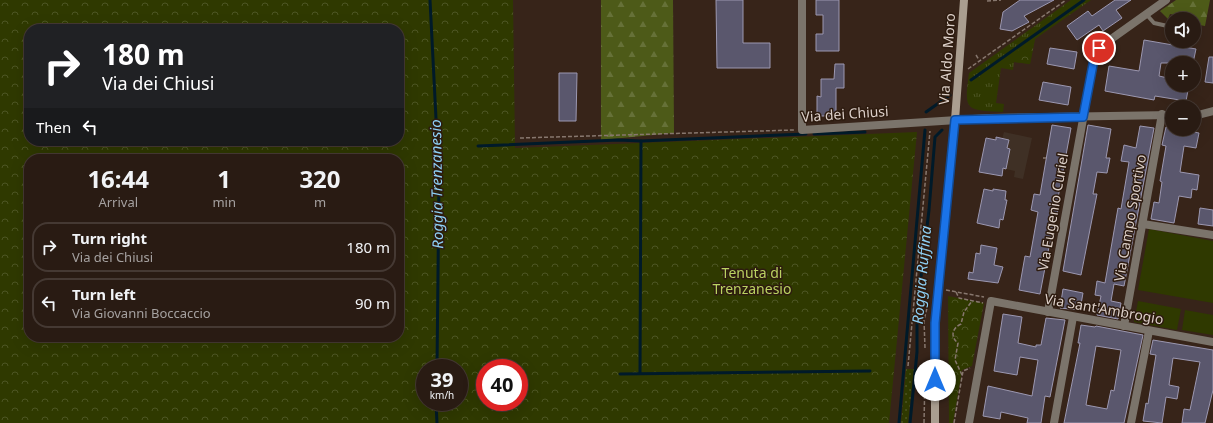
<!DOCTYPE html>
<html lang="en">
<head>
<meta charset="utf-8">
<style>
  :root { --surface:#291b13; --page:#31241c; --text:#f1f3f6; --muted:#a5a1a0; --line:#453933 }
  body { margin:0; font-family:"Noto Sans",sans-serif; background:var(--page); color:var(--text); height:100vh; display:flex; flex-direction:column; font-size:15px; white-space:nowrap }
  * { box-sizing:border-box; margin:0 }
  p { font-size:13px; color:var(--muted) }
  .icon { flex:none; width:22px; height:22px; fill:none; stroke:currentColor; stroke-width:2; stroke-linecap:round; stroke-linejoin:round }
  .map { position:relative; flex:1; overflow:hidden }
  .drawer { position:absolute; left:24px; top:154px; width:380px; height:188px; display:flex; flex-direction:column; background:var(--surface); border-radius:16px; box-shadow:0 4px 16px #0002,0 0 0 1px var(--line) }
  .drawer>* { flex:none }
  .guide { position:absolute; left:24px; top:24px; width:380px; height:122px; border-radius:16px; box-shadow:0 4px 16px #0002,0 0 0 1px var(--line); background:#202124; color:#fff; overflow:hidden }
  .buttons { position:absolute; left:1165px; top:12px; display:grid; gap:8px }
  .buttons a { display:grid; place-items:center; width:36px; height:36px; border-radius:50%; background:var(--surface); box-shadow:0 4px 16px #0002,0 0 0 1px var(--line); font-size:20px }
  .speed { position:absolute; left:416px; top:359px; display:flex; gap:8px; font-size:20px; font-weight:700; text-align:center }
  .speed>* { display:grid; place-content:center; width:52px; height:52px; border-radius:50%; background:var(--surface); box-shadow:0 4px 16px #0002,0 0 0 1px var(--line); line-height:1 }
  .speed small { font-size:10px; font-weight:400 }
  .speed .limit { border:6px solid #d22; background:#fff; color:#111 }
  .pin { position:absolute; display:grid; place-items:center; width:34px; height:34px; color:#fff; margin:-17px; border:2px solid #fff; border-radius:50%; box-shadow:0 1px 4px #0007 }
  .me { position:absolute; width:44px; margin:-22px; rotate:0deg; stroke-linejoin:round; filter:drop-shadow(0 0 3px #0008) }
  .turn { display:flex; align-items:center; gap:14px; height:84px; padding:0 12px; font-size:18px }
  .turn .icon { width:52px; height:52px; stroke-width:2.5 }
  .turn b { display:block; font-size:28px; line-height:34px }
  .then { display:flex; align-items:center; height:38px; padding:0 12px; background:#0003; gap:8px; font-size:15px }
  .eta { display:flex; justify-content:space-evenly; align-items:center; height:68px; text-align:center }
  .eta b { font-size:24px; font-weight:700; line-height:28px }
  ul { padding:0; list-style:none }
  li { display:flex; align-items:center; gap:12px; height:50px; margin:0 8px 6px; padding:0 4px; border:2px solid var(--line); border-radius:16px }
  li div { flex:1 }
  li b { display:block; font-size:15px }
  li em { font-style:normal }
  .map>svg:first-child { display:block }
  .industrial { fill:#3f3025 }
  .grass { fill:url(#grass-tufts) }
  .forest { fill:url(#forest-firs) }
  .park { fill:url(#park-crowns); fill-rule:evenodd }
  .garden { fill:url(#garden-dots) }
  .pitch { fill:#2f3900 }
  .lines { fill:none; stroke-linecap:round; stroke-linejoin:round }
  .stream { stroke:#001a29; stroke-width:3 }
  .building { fill:#5a576d; stroke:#9c98b1; fill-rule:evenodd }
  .path { stroke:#87776e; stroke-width:1.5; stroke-dasharray:4 2; stroke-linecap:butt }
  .lane { stroke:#7b746b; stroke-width:4 }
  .street { stroke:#7b746b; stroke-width:8 }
  .secondary { stroke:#aa9e90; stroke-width:8 }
  .route-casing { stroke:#114b97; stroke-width:10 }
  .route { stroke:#1a73e8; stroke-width:7 }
  .labels { text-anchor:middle; stroke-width:3; stroke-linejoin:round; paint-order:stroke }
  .street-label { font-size:14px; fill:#dccfc8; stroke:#2d1b0f }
  .park-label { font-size:14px; fill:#bad261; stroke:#2d1b0f }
  .water-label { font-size:15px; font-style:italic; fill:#8ed0f5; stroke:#2d1b0f }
</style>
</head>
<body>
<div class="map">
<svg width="1213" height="423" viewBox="0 0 1213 423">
  <defs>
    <pattern id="grass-tufts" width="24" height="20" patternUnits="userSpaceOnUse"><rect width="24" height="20" fill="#2f3900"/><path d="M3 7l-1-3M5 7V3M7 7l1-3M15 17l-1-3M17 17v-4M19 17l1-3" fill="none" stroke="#4d5524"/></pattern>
    <pattern id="forest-firs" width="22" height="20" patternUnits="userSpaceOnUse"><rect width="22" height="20" fill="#4d5a18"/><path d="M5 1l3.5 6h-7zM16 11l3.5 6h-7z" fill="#667138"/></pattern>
    <pattern id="park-crowns" width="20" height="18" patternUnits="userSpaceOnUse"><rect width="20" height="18" fill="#2f3900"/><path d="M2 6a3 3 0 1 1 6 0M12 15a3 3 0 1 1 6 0" fill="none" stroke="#4d5524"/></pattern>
    <pattern id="garden-dots" width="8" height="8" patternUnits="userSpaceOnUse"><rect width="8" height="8" fill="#2f3900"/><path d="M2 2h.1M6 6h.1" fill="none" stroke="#4d5524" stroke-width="1.8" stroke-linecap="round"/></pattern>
  </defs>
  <rect width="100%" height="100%" fill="#372419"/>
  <path class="industrial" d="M1004,132L1032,138L1023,179L1014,177L1015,171L1006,169L1010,149L1007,148L1009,140L1002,139Z"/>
  <path class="grass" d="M1071,0H1091L1035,39L1030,64L1014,62L1013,70L1001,68L996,103L1004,104L1003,112C965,110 964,111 969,73Z"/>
  <g class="forest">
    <path d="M601,0H673L674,133L601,140Z"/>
    <path d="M1176,0H1210L1205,26L1194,24L1192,18L1170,14L1168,19L1160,11Z"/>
  </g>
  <g class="park">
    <path d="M0,0H513L515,148L917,132L889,423H0ZM29,29H399V141H29ZM29,159H399V337H29ZM425,368H459V402H425ZM485,368H519V402H485Z"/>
    <path d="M1035,39L1030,64L1014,62L1015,53Z"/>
    <path d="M948,296L984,303L972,366L962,370L953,423H949Z"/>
  </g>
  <path class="garden" d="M906,369H914L908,423H901Z"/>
  <g class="pitch">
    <path d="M1149,229L1213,241V303L1138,290Z"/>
    <path d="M1138,301L1181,309L1177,330L1134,322Z"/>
    <path d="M1185,310L1213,315V335L1182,330Z"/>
  </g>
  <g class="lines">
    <g class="stream">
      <path d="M430,0L439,178L437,368"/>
      <path d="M971,80L1084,0"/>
      <path d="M926,112L950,95"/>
      <path d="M814,134L865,132"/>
      <path d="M478,146L618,140L641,141"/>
      <path d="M640,373L641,141L806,134"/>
      <path d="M620,374L870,371"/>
      <path d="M436,402L437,423"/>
      <path d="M899,423L925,130"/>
      <path d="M910,423L917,352V310L929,210L935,137L942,130"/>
    </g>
  </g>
  <g class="building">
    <path d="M716,0H743V43H770V68H717Z"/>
    <path d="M816,0H839V51H816V34H823V15H816Z"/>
    <path d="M1020,0H1054L1024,16L1029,22L1012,31L1000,29L1003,12Z"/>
    <path d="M1115,0H1131L1116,10L1122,18L1103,31L1099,25L1077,40L1067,26L1088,11L1092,16Z"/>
    <path d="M1144,40L1196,49L1193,63H1161L1159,76L1172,79V85H1189L1186,101L1155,96L1154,100L1105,91L1109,66L1139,71Z"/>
    <path d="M1050,48L1077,52L1074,69L1047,64Z"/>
    <path d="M1209,57H1213V83L1205,82Z"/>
    <path d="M835,64H844V88H836V116H817V96L821,97V79H834Z"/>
    <path d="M559,73H577L576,121H559Z"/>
    <path d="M1043,82L1071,87L1068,105L1039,100Z"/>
    <path d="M1052,125L1071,128L1058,198H1060L1057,215H1056L1050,247H1049L1040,294L1019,290L1025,256L1030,257L1038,212L1031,210L1034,194L1040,195Z"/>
    <path d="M1088,125L1111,129L1106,158H1110L1107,173L1097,172L1093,194H1097L1081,275L1063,271Z"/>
    <path d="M1140,126L1154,128L1124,286L1114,284L1111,301L1121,303L1118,319L1097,315L1101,296L1095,295L1097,281L1105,283L1118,208L1121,209L1129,162L1121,161L1124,145L1136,148Z"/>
    <path d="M1166,127L1199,133L1196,148L1184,146L1180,172L1199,175L1197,190L1192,189L1191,198L1179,196L1174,223L1151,219L1154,202L1159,203L1162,182L1160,181L1166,146L1162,145Z"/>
    <path d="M996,137L1009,140L1007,148L1010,149L1006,169L1003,168L1002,176L979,172L986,138L996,140Z"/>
    <path d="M984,189L993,191V189L1006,191L1005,200H1007L1003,220L1000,219L999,228L977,223Z"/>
    <path d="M1200,208L1213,210V226L1198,224Z"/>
    <path d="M981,245L997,248L994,265L1003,267L998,283L968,279L969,272L973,273L976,253L980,254Z"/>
    <path d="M1063,289L1083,293L1080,310L1060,308Z"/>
    <path d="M1003,314L1022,317L1018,343L1036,347V345H1041L1046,318L1065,320L1050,397L1045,396L1041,423H1027L1028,418L1001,412L1000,419L983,416L988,386L1032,396L1038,360L1020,357L1017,375L994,371Z"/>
    <path d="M1081,325L1095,327L1096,326L1143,335L1124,423H1064L1080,343H1078ZM1096,346L1121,350L1114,391L1111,390L1107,409L1086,405Z"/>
    <path d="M1153,340L1213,350V390L1205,423H1182L1184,409L1190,410L1200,362L1173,358L1169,385L1179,387L1177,399L1166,397L1162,423L1143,421L1146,403L1148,404L1156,355L1150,354Z"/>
  </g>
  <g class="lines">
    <g class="path">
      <path d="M987,1L1001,0"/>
      <path d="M976,55L979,60"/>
      <path d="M968,69L1066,0"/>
      <path d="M520,138L794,130"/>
      <path d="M1043,158H1046"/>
      <path d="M946,290L984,297"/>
      <path d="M956,292L959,298L983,303"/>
      <path d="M925,348L924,320L927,308"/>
      <path d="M908,366L930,131"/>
      <path d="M962,375L955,360L958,343C950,337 952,328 961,324L964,312L972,301"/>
      <path d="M924,423L925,376"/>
      <path d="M954,423L963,371L970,368"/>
    </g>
    <g class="lane">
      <path d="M1146,14L1154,23L1172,27"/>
      <path d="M1194,31L1199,32"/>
    </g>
    <g class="street">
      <path d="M802,0V130L988,118L1172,115"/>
      <path d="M1194,116L1213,111"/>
      <path d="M1143,224L1213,235"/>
      <path d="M1048,312L1095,53L1100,47L1166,0"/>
      <path d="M1124,326L1162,114"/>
      <path d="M969,423L991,301L1213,342"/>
      <path d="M1054,423L1073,317"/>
      <path d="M1131,423L1149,331"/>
    </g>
    <path class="secondary" d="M935,423V323L955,120L964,0"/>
  </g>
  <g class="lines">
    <defs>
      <path id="route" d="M935,380V323L955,120L1083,117L1095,54L1099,48"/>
    </defs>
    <use href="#route" class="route-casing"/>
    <use href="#route" class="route"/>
  </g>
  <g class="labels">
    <g class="street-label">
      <text transform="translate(947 59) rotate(-86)" y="5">Via Aldo Moro</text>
      <text transform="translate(845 114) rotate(-4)" y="5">Via dei Chiusi</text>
      <text transform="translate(1053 212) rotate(-80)" y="5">Via Eugenio Curiel</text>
      <text transform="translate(1130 218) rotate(-80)" y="5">Via Campo Sportivo</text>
      <text transform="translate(1104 309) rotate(10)" y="5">Via Sant'Ambrogio</text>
    </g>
    <g class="park-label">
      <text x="752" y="278">Tenuta di<tspan x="752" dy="16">Trenzanesio</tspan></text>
    </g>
    <g class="water-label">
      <text transform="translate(437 184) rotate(-91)" y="5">Roggia Trenzanesio</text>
      <text transform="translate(922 275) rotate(-85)" y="5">Roggia Ruffina</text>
    </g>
  </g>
</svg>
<div class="buttons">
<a><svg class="icon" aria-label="sound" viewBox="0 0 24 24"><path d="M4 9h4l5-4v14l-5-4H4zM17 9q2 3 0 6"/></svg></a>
<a>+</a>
<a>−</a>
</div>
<div class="speed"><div>39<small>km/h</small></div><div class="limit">40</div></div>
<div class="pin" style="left:1099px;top:48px;background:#d93025"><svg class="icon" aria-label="arrive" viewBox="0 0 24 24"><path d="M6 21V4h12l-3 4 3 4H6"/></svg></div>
<svg class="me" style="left:935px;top:380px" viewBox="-20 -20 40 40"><circle r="19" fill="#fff"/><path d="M0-13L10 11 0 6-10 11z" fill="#1a73e8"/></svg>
<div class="guide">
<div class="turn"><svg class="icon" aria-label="right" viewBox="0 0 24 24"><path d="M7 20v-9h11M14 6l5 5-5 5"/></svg><div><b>180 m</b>Via dei Chiusi</div></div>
<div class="then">Then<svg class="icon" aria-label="left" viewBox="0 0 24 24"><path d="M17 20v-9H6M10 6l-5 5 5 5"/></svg></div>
</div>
<section class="drawer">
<div class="eta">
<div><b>16:44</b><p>Arrival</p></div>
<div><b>1</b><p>min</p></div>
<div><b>320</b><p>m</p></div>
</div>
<ul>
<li><svg class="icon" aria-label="right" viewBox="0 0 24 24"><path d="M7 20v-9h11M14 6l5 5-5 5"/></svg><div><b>Turn right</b><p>Via dei Chiusi</p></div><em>180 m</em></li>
<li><svg class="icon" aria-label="left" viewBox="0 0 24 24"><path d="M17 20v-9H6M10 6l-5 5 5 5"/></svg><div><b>Turn left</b><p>Via Giovanni Boccaccio</p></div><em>90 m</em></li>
</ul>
</section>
</div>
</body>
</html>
